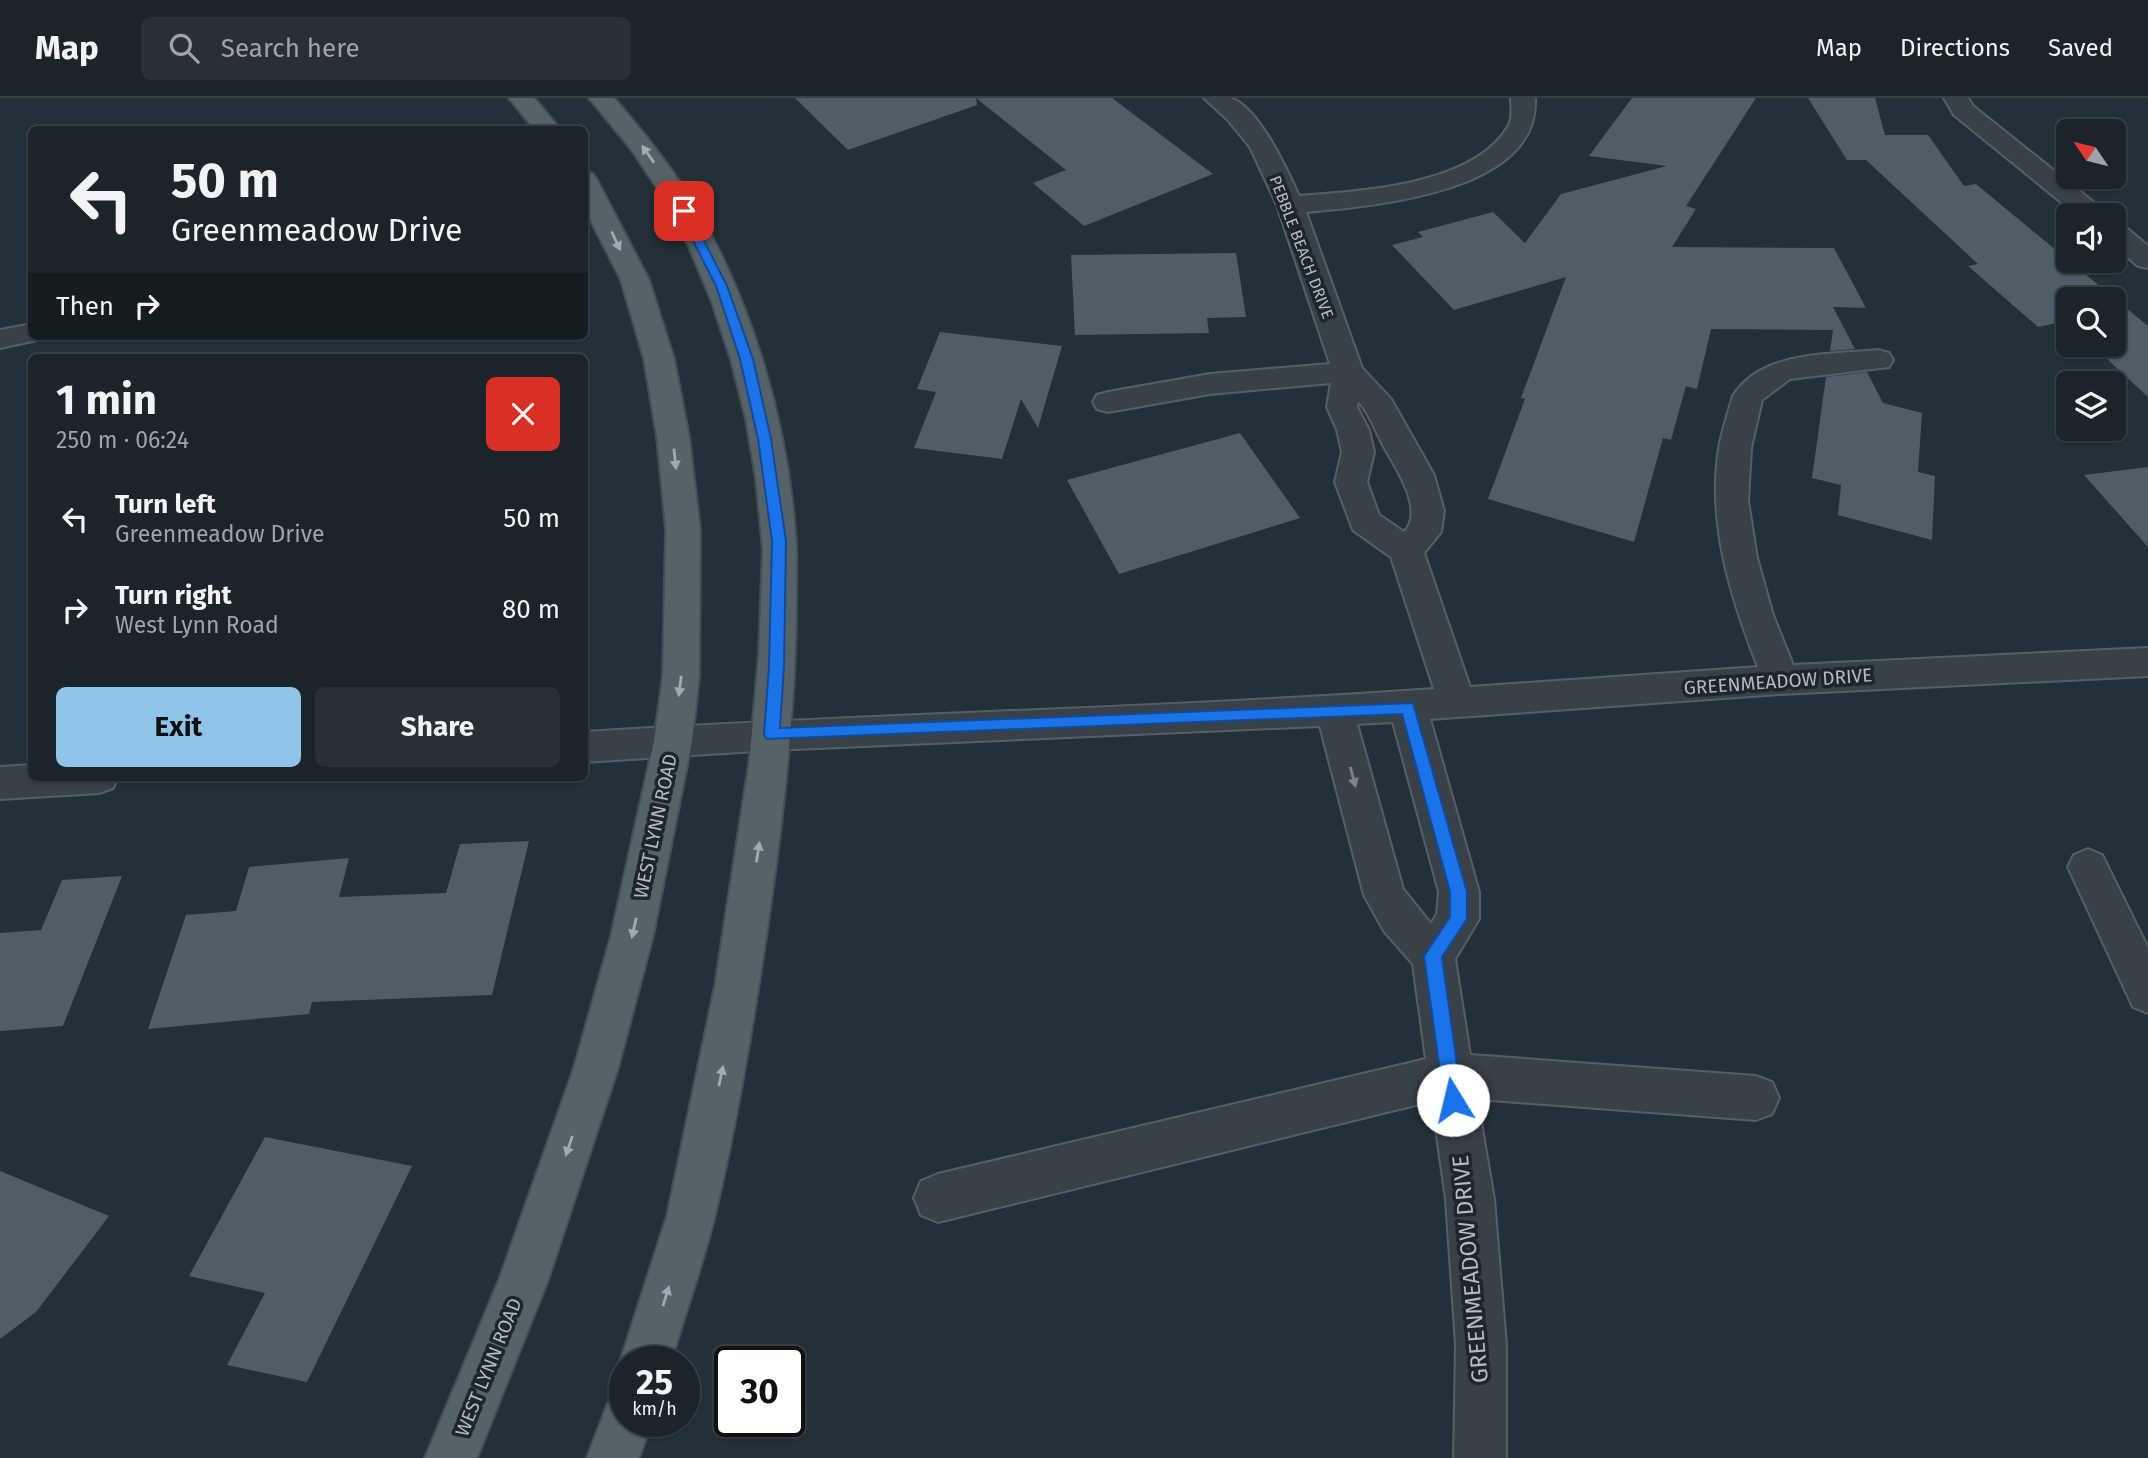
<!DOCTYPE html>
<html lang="en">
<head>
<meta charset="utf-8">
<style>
  :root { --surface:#1b2429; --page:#283035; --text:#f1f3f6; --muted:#a0a4a8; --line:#394146; --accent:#91c4eb }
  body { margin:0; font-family:"Fira Sans",sans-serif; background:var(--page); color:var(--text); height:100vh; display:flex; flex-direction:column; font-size:26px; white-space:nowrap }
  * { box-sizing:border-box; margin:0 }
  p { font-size:23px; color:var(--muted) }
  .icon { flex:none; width:38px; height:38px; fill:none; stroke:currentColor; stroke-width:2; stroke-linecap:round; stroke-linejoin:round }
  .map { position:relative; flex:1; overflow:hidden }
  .side { position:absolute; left:28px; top:256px; width:560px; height:427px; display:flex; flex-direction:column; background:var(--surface); border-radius:10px; box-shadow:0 2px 5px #0004,0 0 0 2px var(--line) }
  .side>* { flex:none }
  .top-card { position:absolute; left:28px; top:28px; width:560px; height:214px; border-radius:10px; box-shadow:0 2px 5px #0004,0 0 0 2px var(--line); background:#1b2429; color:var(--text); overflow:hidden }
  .needle { width:46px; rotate:305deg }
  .controls { position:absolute; left:2056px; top:21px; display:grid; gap:14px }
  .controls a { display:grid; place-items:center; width:70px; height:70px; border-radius:10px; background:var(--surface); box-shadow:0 2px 5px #0004,0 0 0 2px var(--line); font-size:35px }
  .speed { position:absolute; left:609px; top:1248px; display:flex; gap:14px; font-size:35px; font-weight:700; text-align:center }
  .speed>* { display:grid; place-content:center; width:91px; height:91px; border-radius:50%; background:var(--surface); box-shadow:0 2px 5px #0004,0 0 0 2px var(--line); line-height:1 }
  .speed small { font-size:18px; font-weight:400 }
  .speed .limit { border:4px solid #111; border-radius:10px; background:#fff; color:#111 }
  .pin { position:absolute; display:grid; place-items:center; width:60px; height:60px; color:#fff; margin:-30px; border-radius:14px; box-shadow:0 4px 10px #0006 }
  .me { position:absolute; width:77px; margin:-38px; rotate:351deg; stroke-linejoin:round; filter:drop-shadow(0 0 5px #0008) }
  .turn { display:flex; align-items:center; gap:24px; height:147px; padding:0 28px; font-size:32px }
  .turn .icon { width:91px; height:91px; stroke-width:2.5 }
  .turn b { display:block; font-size:49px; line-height:60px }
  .then { display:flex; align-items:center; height:66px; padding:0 28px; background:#0003; gap:14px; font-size:26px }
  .round { display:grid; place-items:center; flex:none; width:74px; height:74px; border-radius:10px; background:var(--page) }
  .overview { display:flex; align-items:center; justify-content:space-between; height:119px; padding:0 28px }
  h1 { font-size:42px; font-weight:700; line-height:52px }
  .action { display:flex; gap:14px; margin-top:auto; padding:14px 28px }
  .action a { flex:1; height:80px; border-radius:10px; background:var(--accent); color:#111; font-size:28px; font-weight:700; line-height:80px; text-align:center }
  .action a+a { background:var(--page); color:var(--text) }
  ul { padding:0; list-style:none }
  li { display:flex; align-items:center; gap:21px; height:91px; padding:0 28px }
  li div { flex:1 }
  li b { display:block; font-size:26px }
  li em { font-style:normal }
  header { display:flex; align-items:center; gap:42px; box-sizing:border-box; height:98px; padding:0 35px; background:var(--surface); border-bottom:2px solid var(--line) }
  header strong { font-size:33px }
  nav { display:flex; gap:38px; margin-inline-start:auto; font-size:24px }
  .search { width:490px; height:63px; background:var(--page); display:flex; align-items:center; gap:18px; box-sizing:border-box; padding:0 24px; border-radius:10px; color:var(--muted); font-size:26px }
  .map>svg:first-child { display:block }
  .building { fill:#505d66 }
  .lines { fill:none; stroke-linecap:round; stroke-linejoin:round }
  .minor-casing { stroke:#565f66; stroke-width:4 }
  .major-casing { stroke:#444d54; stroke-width:4 }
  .minor { fill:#384148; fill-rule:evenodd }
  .major { fill:#566168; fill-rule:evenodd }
  .oneway { fill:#a0aab2 }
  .oneway2 { fill:#7c858c }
  .route { fill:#1a73e8; stroke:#114b97; stroke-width:2 }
  .labels { text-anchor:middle; stroke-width:7; stroke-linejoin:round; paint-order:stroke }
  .far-street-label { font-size:16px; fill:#b3bcc4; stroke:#1d262d }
  .street-label { font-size:19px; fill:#b3bcc4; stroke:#1d262d }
  .near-street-label { font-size:23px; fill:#b3bcc4; stroke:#1d262d }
</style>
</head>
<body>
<header>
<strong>Map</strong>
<div class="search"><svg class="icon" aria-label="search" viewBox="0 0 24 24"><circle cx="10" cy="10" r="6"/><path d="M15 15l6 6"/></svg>Search here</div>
<nav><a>Map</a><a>Directions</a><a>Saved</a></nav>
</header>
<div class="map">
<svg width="2148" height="1360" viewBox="0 0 2148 1360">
  <rect width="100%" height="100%" fill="#243037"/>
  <g class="building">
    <path d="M795,0H976L977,7L848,52Z"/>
    <path d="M976,0H1112L1213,76L1084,128L1033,85L1066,72Z"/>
    <path d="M1632,0H1756L1686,108L1696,111L1672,149L1834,150L1866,210L1833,209L1855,251L1830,253L1833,232L1711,231L1697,291L1686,288L1671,342L1663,340L1634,444L1488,401L1525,301L1521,300L1566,179L1454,212L1392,147L1423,139L1418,134L1493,114L1525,145L1561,96L1667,68L1589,58Z"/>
    <path d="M1808,0H1875L1885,37H1928L1964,88L1976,86L2148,228V299L2092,247H2114V201H2068V225L2066,223L2038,229L1968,168L1978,166L1866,62H1847Z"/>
    <path d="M1236,155L1246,219L1207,220L1209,235L1075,237L1071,157Z"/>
    <path d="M940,234L1062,248L1038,330L1021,301L1002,361L914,350L936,294L917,291Z"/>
    <path d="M1867,274L1883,305L1922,315L1918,374L1935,378L1932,442L1838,417L1841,387L1812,380L1826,279Z"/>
    <path d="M1240,335L1300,420L1119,476L1067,382Z"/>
    <path d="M2148,369V449L2084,377Z"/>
    <path d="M529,743L492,897L312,904L309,916L148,931L186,817L236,813L249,769L349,760L339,799L446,795L460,746Z"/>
    <path d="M122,778L63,928L0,933V835L41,832L62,782Z"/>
    <path d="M265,1039L412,1068L307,1284L227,1267L265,1195L189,1178Z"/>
    <path d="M0,1073L109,1118L36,1214L0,1241Z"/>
  </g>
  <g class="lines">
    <defs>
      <g id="minor">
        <path d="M1204,0C1212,0 1224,0 1231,0C1260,11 1287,72 1299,98C1360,93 1475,88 1509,27C1513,19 1511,9 1511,0H1535C1540,95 1373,108 1306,114L1362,270L1391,301L1434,377L1444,413L1441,434L1424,455L1470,589L1758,569C1731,500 1707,425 1719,350C1722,333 1728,315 1733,298C1762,252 1830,257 1878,252L1889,255L1893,262L1889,269L1790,281L1762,302L1751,350L1748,403L1757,460L1773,517L1793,567L2148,550V578L1781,596L1430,621L1479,794V821L1455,861L1470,957L1756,978L1772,984L1779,1000L1772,1016L1756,1022L1477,1001L1494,1101L1506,1247V1360H1454L1456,1247L1446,1101L1432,1003L938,1124L921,1117L914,1100L921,1083L938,1076L1426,961L1413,866L1384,833L1364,797L1320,628L772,652L584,664V634C867,616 1151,611 1434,591L1391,459L1353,432L1335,384L1342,354L1337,332L1327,309L1331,285L1210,296L1108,314L1097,311L1093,304L1097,297L1108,294L1210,276L1330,266L1277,107L1250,49L1228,22ZM1358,303C1370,316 1375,332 1383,347C1394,368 1426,412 1404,434L1379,417L1367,384L1374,354L1369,332L1357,309ZM1393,624L1439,794L1437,816L1431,826L1403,791L1357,626Z"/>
        <path d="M1944,0H1968L1973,8L2102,111L2106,117H2077L1954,17Z"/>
        <path d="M2114,126L2124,128L2148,148V170L2138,168L2114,148Z"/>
        <path d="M32,226V238H45L42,241L0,250V232Z"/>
        <path d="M32,667V679H118L113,690L99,695L0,701V669Z"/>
        <path d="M2088,751L2102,757L2148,850V915L2133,909L2068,769L2074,757Z"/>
      </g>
      <g id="major">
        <path d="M509,0H534L561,32H535Z"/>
        <path d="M589,0H614C640,30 665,61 687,95C751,197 789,326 796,447C797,469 796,491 796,513C795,608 785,703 772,797C757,904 740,1012 715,1117C703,1167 685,1215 671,1264H625V1276L620,1264L667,1118L715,888L749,666L759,557L763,451L756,381L746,321L731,262L712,204L689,149L661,96L631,51Z"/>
        <path d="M584,74L593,76L597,82L649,182L674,261L689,339L700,431L699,578L692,643L653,838L618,970L548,1182L477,1360H425L499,1182L574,970L611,838L654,643L663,578L666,431L657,339L644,261L621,182L584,109Z"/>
        <path d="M625,1298V1323H652L639,1360H587L608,1305Z"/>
      </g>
    </defs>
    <use href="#minor" class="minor-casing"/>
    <use href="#major" class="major-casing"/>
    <use href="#minor" class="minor"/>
    <use href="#major" class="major"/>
  </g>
  <defs><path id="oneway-solid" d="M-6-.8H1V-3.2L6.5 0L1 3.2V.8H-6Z" transform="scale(1.75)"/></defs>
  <g class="oneway">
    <use href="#oneway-solid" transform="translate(648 56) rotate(-125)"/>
    <use href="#oneway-solid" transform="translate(616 143) rotate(65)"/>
    <use href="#oneway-solid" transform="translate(675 361) rotate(84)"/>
    <use href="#oneway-solid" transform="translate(680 588) rotate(97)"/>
    <use href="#oneway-solid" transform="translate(758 754) rotate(-81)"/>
    <use href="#oneway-solid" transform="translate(634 830) rotate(103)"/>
    <use href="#oneway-solid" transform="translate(721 978) rotate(-78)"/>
    <use href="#oneway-solid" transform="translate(569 1048) rotate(109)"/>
    <use href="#oneway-solid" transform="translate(666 1198) rotate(-73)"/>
  </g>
  <use class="oneway2" href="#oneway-solid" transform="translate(1353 679) rotate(75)"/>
  <path class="route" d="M684,110L689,113L727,188L753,261L771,341L786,443L784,568L780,630L1413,605L1467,794V821L1442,859L1462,1002L1460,1009L1453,1011L1446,1009L1444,1002L1424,858L1450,819V794L1402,616L767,641L764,637L769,568L772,443L758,341L740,261L716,188L678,113Z"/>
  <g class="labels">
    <g class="far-street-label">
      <text transform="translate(1302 149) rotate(69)" y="6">PEBBLE BEACH DRIVE</text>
    </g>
    <g class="street-label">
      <text transform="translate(1778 583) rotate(-4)" y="7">GREENMEADOW DRIVE</text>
      <text transform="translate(655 728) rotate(-78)" y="7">WEST LYNN ROAD</text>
      <text transform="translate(488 1269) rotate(-68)" y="7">WEST LYNN ROAD</text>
    </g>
    <g class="near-street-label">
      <text transform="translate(1470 1171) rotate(-95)" y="8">GREENMEADOW DRIVE</text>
    </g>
  </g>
</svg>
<div class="controls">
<a><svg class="needle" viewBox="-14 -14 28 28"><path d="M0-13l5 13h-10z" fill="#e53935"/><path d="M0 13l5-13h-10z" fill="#a0a4a8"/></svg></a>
<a><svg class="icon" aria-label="sound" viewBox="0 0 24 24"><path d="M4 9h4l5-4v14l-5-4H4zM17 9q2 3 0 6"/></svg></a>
<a><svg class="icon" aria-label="search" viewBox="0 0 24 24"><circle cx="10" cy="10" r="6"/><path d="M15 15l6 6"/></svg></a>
<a><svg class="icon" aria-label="layers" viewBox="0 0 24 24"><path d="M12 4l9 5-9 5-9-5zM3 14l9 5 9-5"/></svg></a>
</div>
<div class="speed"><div>25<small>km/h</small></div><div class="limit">30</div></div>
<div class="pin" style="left:684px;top:113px;background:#d93025"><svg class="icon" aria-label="arrive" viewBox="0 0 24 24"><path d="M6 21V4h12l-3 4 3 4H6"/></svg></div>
<svg class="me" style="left:1453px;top:1002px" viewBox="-20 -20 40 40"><circle r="19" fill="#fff"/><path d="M0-13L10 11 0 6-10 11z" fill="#1a73e8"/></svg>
<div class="top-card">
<div class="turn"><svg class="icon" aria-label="left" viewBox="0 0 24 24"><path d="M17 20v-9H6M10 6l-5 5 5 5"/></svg><div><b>50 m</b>Greenmeadow Drive</div></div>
<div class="then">Then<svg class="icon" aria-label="right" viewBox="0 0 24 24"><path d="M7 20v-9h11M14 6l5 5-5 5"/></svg></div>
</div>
<section class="side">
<div class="overview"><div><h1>1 min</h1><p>250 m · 06:24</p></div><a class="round" style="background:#d93025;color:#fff"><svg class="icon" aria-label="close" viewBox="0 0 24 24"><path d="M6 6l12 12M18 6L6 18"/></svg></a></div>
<ul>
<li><svg class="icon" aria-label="left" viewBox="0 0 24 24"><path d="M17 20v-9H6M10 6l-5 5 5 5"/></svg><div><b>Turn left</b><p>Greenmeadow Drive</p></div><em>50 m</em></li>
<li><svg class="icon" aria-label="right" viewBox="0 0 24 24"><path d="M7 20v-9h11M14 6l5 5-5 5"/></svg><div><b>Turn right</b><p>West Lynn Road</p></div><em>80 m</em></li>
</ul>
<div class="action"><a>Exit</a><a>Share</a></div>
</section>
</div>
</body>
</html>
